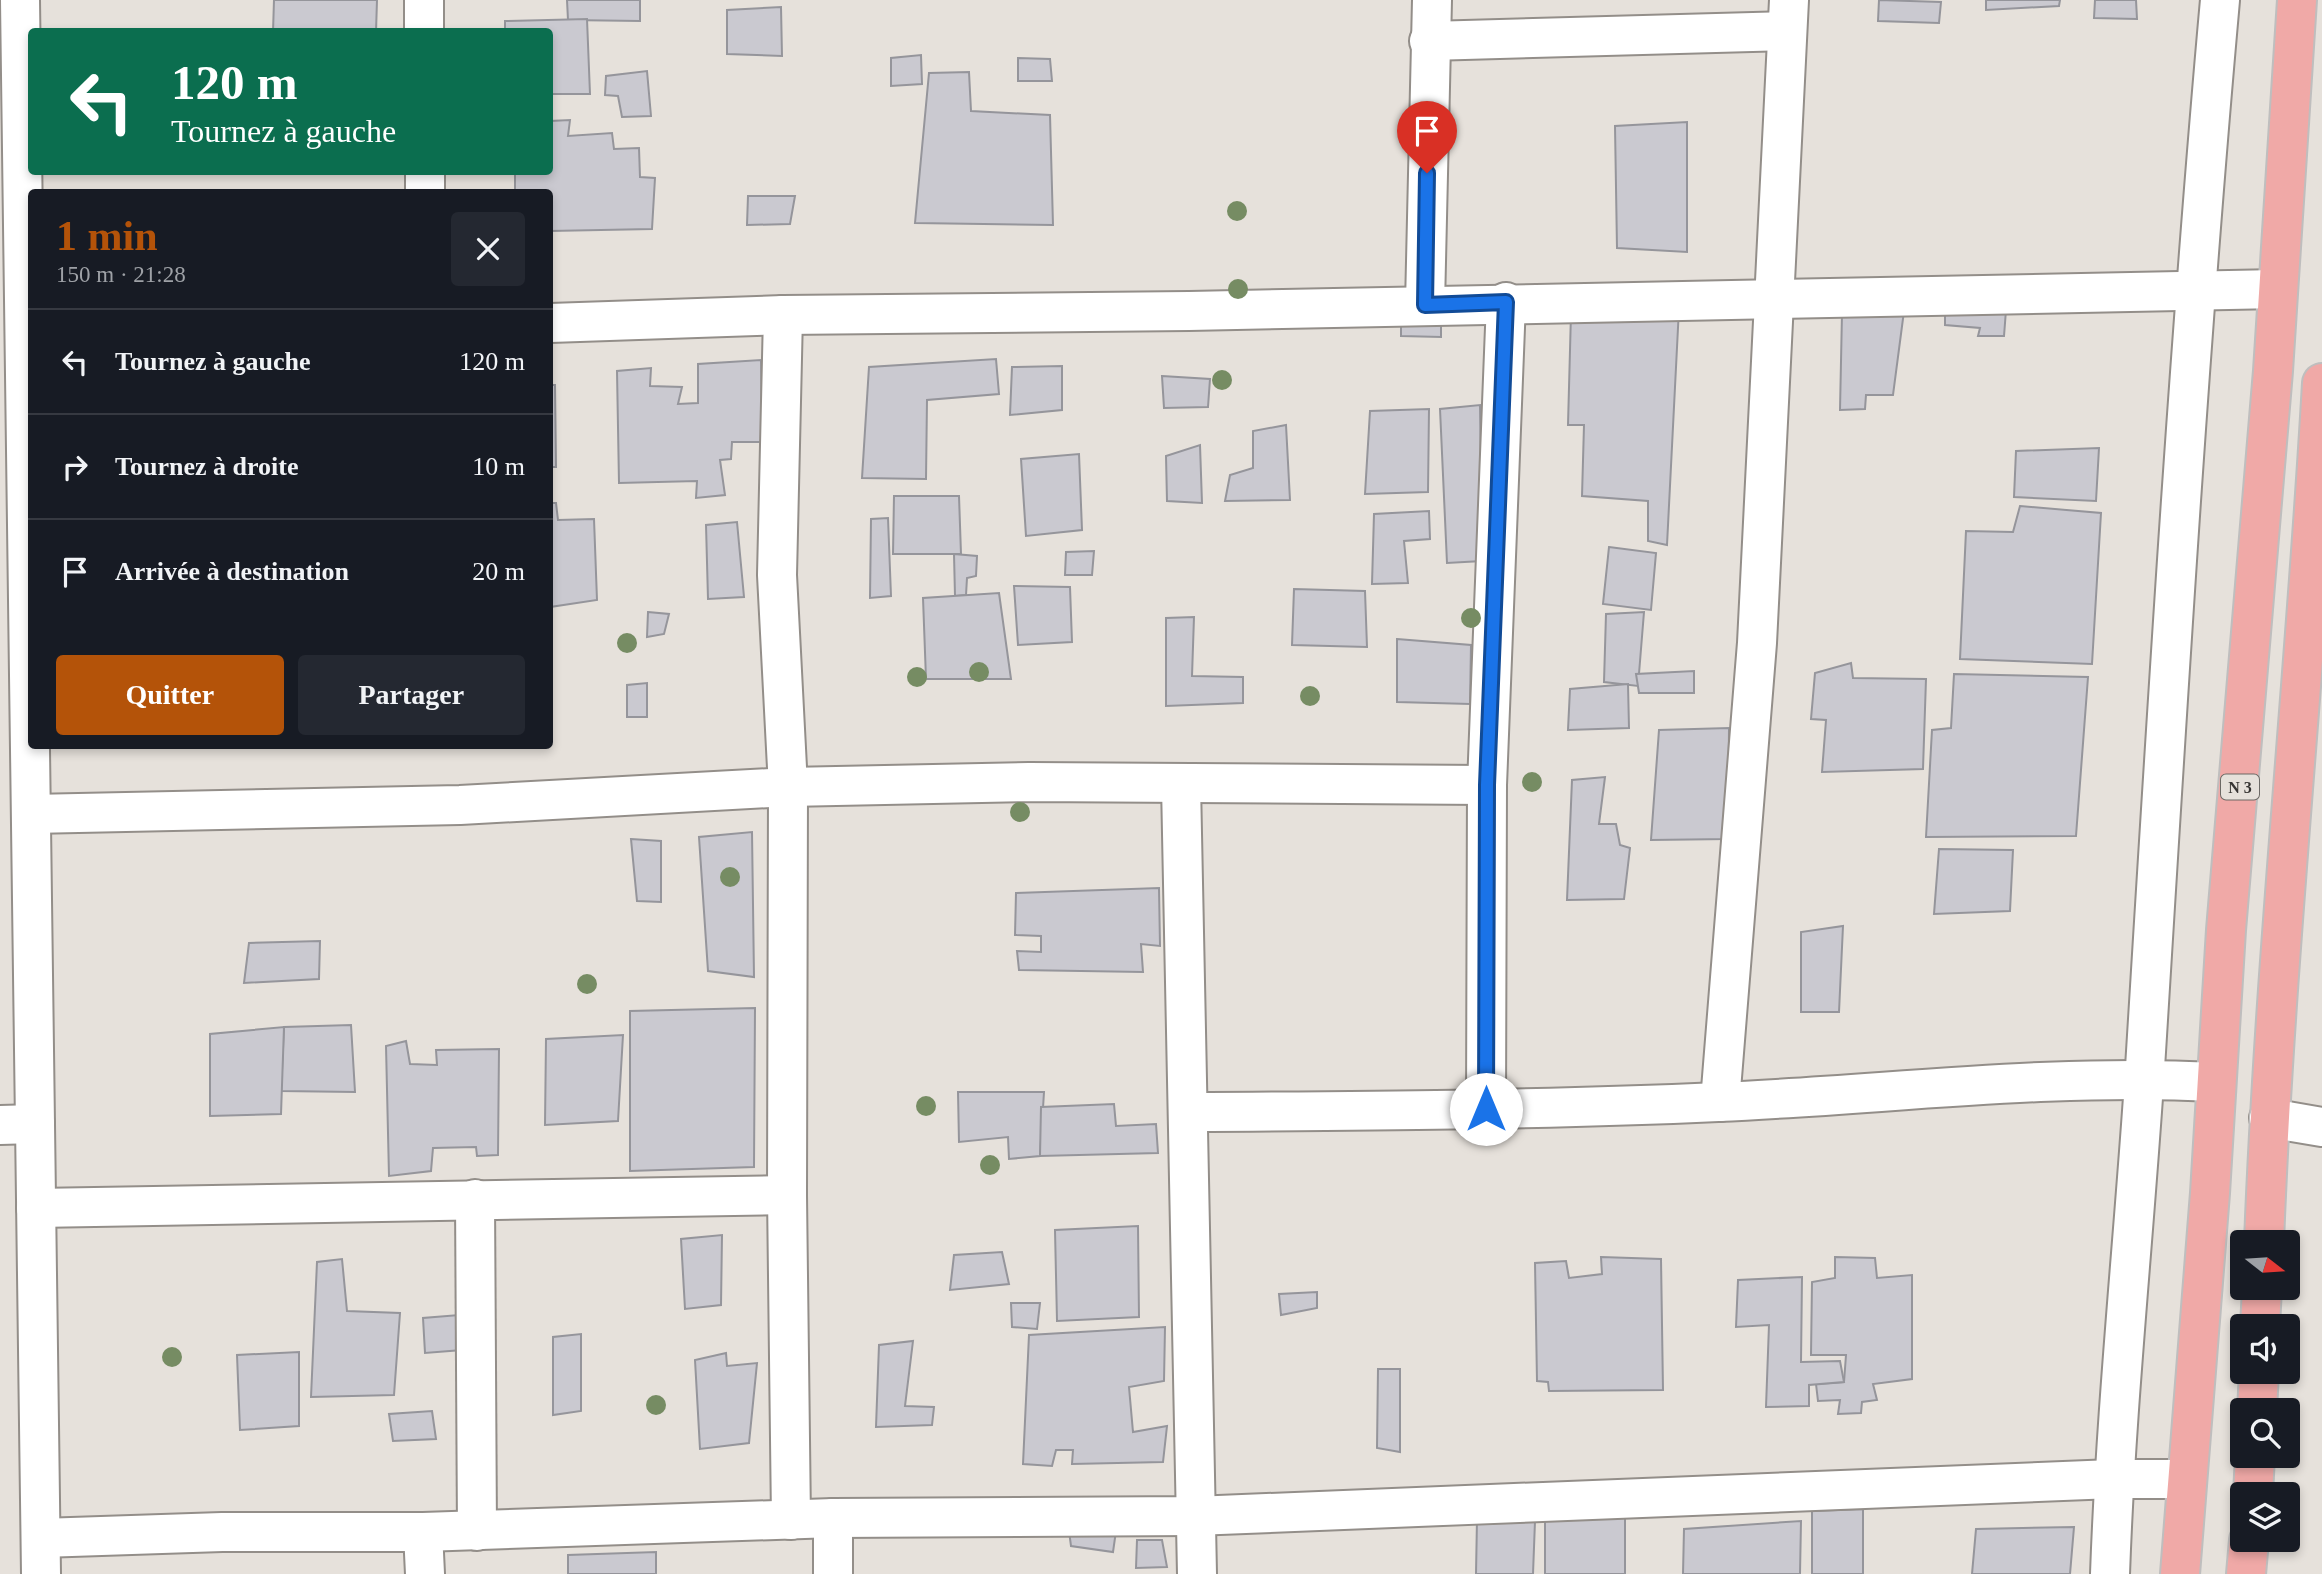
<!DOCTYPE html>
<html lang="fr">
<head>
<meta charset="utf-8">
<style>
  :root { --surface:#171b24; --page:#242831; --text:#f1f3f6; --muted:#9ea1a6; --line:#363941; --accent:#b45309 }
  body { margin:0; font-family:Georgia,serif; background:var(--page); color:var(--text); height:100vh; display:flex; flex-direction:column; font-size:26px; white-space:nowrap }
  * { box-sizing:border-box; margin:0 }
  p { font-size:23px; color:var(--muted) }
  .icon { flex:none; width:38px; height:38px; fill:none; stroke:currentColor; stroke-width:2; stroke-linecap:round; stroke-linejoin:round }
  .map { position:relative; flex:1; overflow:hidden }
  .side { position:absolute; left:28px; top:189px; width:525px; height:560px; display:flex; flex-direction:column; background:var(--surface); border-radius:7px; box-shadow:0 4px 10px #0003 }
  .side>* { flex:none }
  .banner { position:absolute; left:28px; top:28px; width:525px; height:147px; border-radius:7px; box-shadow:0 4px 10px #0003; background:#0b6e4f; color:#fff; overflow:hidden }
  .needle { width:46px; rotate:107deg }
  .buttons { position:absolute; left:2230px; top:1230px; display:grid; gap:14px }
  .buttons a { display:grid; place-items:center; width:70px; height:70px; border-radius:7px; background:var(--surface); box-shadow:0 4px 10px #0003; font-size:35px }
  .pin { position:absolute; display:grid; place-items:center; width:60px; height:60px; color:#fff; margin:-72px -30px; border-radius:50% 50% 50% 0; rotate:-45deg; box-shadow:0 0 7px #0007 }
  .pin .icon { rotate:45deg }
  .me { position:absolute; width:77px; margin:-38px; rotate:0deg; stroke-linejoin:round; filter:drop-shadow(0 0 5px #0008) }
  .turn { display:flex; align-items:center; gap:24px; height:147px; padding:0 28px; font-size:32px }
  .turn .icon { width:91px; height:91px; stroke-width:2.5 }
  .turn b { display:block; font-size:49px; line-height:60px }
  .round { display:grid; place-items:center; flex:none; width:74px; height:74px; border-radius:7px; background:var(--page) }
  .head { display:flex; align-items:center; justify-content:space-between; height:119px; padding:0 28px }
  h1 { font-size:42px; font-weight:700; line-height:52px; color:var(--accent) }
  .primary-button { display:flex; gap:14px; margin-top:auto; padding:14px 28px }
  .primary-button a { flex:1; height:80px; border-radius:7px; background:var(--accent); color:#fff; font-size:28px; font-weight:700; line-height:80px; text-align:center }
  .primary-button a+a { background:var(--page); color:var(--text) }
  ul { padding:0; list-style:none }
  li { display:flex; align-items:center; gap:21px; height:105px; padding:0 28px; border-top:2px solid var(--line) }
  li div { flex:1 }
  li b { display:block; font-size:26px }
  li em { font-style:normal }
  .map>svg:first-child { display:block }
  .building { fill:#cac9d0; stroke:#95959b; stroke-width:2 }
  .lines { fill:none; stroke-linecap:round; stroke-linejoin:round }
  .minor-casing { stroke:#938e89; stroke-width:42 }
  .major-casing { stroke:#bfbebe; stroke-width:42 }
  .minor { stroke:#fff; stroke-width:38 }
  .major { stroke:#f0a9a7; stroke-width:38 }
  .tree { fill:#768c63 }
  .route-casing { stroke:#114b97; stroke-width:18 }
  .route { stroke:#1a73e8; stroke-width:12 }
  .labels { text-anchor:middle; stroke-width:6; stroke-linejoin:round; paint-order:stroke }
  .shield { fill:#e6e1db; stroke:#6c6965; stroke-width:2 }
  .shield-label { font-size:16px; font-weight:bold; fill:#373533 }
</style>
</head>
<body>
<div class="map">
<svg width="2322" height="1574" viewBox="0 0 2322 1574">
  <rect width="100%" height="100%" fill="#e6e1db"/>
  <g class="building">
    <path d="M274,0H377L376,32H273Z"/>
    <path d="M567,0H640V21L568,20Z"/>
    <path d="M1879,0L1941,2L1939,23L1878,21Z"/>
    <path d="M1986,0H2060L2059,6L1986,10Z"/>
    <path d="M2095,0H2136L2137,19L2094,18Z"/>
    <path d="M781,7L782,56L727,54V10Z"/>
    <path d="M587,19L590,94H550V32H505V21Z"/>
    <path d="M921,55L922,84L891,86V58Z"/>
    <path d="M1018,58L1050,59L1052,81H1018Z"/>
    <path d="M647,71L651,116L622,117L618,96L605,95L606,76Z"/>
    <path d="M969,72L971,111L1050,115L1053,225L915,223L929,73Z"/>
    <path d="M570,120L568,136L612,133L614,149L639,148L640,177L655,178L652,229L550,231V192H515V172H550V121Z"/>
    <path d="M1687,122V252L1617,248L1615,126Z"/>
    <path d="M748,196H795L790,224L747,225Z"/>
    <path d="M1679,308L1667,545L1648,541V501L1582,496L1584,425H1568L1571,313Z"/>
    <path d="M1945,310H2006L2004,336H1978L1980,328L1945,325Z"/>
    <path d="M1904,311L1893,395H1866L1865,409L1840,410L1842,313Z"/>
    <path d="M1441,315V337L1401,336V320Z"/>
    <path d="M996,359L999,394L927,400L926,479L862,478L869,367Z"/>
    <path d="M761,360L762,442H732L731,459L720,460L725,495L696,498L697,481L619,483L617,371L651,368L650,386L682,387L678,404L698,403V364Z"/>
    <path d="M1062,366V410L1010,415L1012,367Z"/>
    <path d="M1162,376L1210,379L1208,407L1164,408Z"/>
    <path d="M550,385H555L556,467H550Z"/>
    <path d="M1480,405L1482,561L1447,563L1440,409Z"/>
    <path d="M1429,409L1428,492L1365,494L1370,411Z"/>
    <path d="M1286,425L1290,500L1225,501L1230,475L1253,468V431Z"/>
    <path d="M1200,445L1202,503L1167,501L1166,456Z"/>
    <path d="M2099,448L2096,501L2014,497L2016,451Z"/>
    <path d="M1079,454L1082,530L1026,536L1021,459Z"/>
    <path d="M894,496H959L961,554H893Z"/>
    <path d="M550,503H556L558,520L594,519L597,600L550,607Z"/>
    <path d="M2020,506L2101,513L2092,664L1960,659L1966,531L2013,532Z"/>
    <path d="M1429,511L1430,539L1404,541L1408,583L1372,584L1374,514Z"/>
    <path d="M888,518L891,596L870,598L871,519Z"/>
    <path d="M737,522L744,597L708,599L706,525Z"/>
    <path d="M1609,547L1656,553L1651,610L1603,604Z"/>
    <path d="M1094,551L1092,575H1065L1066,552Z"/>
    <path d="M954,554L977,556L976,576L967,578L966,595L955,596Z"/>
    <path d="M1014,586L1070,587L1072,642L1018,645Z"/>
    <path d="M1294,589L1365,591L1367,647L1292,645Z"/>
    <path d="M999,593L1011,679H926L923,598Z"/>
    <path d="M648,612L669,614L664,634L647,637Z"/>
    <path d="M1644,612L1638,686L1604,682L1606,614Z"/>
    <path d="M1194,617L1192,676L1243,677V703L1166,706V618Z"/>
    <path d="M1397,639L1471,645L1470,704L1397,702Z"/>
    <path d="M1851,663L1853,678L1926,679L1923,769L1822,772L1826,720L1811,719L1815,673Z"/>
    <path d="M1694,671V693H1639L1636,674Z"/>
    <path d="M1954,674L2088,677L2076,836L1926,837L1932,730L1951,728Z"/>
    <path d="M647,683V717H627V685Z"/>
    <path d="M1628,684L1629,728L1568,730L1570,689Z"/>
    <path d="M1729,728L1728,839L1651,840L1659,730Z"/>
    <path d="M1605,777L1599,824H1616L1620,845L1630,848L1624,899L1567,900L1572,780Z"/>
    <path d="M752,832L754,977L708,971L699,837Z"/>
    <path d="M631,839L661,841V902L637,901Z"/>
    <path d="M1939,849L2013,850L2010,911L1934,914Z"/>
    <path d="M1159,888L1160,946L1141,944L1143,972L1019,970L1017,951L1041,952V936L1015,935L1016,893Z"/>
    <path d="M1843,926L1839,1012H1801V932Z"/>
    <path d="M320,941L319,979L244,983L249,943Z"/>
    <path d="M755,1008L754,1167L630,1171V1011Z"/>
    <path d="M351,1025L355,1092L281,1091L284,1027Z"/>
    <path d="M284,1027L281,1114L210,1116V1034Z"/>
    <path d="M623,1035L618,1121L545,1125L546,1039Z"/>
    <path d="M406,1041L410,1064L437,1065L436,1050L499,1049L498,1155L477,1156L476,1147L433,1148L431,1171L389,1176L386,1046Z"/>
    <path d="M958,1092H1044L1040,1156L1009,1159L1008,1137L959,1142Z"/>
    <path d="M1114,1104L1116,1126L1156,1124L1158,1153L1040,1156L1041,1107Z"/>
    <path d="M1138,1226L1139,1317L1057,1321L1055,1230Z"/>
    <path d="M722,1235L721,1305L685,1309L681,1239Z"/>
    <path d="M1002,1252L1009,1284L950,1290L954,1255Z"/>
    <path d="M1601,1257L1661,1259L1663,1390L1549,1391L1548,1382L1537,1381L1535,1263L1566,1261L1569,1278L1602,1274Z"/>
    <path d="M1835,1257L1875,1258L1877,1278L1912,1275V1379L1873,1384L1877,1400L1862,1402L1861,1413L1838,1414L1840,1400L1818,1401L1816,1384L1844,1382L1846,1355H1811L1812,1282L1835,1278Z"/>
    <path d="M342,1259L347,1311L400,1313L394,1395L311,1397L317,1262Z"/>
    <path d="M1802,1277L1801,1362L1840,1361L1844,1382L1809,1385V1406L1766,1407L1769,1325L1736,1327L1738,1280Z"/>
    <path d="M1317,1292V1308L1281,1315L1279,1294Z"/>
    <path d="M1011,1303H1040L1037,1329L1012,1327Z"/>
    <path d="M459,1315L462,1350L425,1353L423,1318Z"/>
    <path d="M1165,1327L1164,1381L1129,1387L1133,1432L1167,1426L1163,1462L1072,1464L1073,1450H1056L1052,1466L1023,1464L1029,1335Z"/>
    <path d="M581,1334V1411L553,1415V1337Z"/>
    <path d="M913,1341L905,1406L934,1407L932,1425L876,1427L879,1345Z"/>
    <path d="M299,1352V1426L240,1430L237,1355Z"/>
    <path d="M726,1353L727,1366L757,1363L749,1443L700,1449L695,1360Z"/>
    <path d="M1378,1369H1400V1452L1377,1448Z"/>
    <path d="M432,1411L436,1439L393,1441L389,1414Z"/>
    <path d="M1863,1509V1574H1812V1511Z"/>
    <path d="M1545,1513L1625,1514V1574H1545Z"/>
    <path d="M1477,1519L1535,1521L1533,1574H1476Z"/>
    <path d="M1801,1521L1800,1574H1683L1684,1529Z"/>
    <path d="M2074,1527L2070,1574H1972L1976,1529Z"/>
    <path d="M1069,1531H1116L1113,1552L1071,1546Z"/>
    <path d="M1137,1540H1162L1167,1567L1136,1568Z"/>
    <path d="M656,1552V1574H568V1555Z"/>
  </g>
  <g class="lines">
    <defs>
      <g id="minor">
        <path d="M20,0L41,1574"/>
        <path d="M424,0V32"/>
        <path d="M1429,41L1785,31"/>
        <path d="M425,172V192"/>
        <path d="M1425,305L1432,0"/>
        <path d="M783,315L777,575L788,787L787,1195L791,1520"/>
        <path d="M550,323L783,315L1189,311L2278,289"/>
        <path d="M1181,784L1197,1574"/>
        <path d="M31,814L460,805L788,787L1029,782L1487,785"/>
        <path d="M1720,1102L1757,643L1789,0"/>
        <path d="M1486,1109L1487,785L1506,302"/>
        <path d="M1188,1112C1365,1111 1542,1110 1718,1102C1884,1095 2049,1073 2215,1082"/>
        <path d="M2269,1118L2322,1127"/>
        <path d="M0,1125L35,1124"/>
        <path d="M475,1199L477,1531"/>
        <path d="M36,1208L787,1195"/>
        <path d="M833,1518V1574"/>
        <path d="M423,1532L425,1574"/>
        <path d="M41,1538L222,1532H423L833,1518L1194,1516L2113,1479H2187"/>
        <path d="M2110,1574C2116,1405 2134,1237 2145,1068C2167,712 2188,356 2220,0"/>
      </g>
      <g id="major">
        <path d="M2264,1242C2275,956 2306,670 2322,383"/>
        <path d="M2260,1326L2262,1288"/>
        <path d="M2257,1410L2259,1372"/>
        <path d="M2253,1494L2255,1456"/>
        <path d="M2180,1574L2210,1193L2226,930L2273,371L2297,0"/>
        <path d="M2246,1574L2249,1540"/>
      </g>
    </defs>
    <use href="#minor" class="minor-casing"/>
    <use href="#major" class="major-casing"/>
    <use href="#minor" class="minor"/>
    <use href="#major" class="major"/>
  </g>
  <g class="tree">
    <circle cx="1237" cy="211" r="10"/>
    <circle cx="1238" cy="289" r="10"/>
    <circle cx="1222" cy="380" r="10"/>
    <circle cx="1471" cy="618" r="10"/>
    <circle cx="627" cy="643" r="10"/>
    <circle cx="979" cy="672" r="10"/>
    <circle cx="917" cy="677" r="10"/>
    <circle cx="1310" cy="696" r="10"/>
    <circle cx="1532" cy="782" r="10"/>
    <circle cx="1020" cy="812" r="10"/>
    <circle cx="730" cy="877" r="10"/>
    <circle cx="587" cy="984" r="10"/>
    <circle cx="926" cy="1106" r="10"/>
    <circle cx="990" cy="1165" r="10"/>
    <circle cx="172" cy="1357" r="10"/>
    <circle cx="656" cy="1405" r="10"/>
  </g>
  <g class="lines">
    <defs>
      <path id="route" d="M1427,173L1425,305L1506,302L1487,785L1486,1109"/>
    </defs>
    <use href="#route" class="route-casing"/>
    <use href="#route" class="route"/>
  </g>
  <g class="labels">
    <rect class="shield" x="2221" y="774.5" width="38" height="25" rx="5"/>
    <g class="shield-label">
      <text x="2240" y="793">N 3</text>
    </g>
  </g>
</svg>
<div class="buttons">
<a><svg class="needle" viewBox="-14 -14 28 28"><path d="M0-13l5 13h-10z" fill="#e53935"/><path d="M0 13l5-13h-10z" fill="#9ea1a6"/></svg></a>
<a><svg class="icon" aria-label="sound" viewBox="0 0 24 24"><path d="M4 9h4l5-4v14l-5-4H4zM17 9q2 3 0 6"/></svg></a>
<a><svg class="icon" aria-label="search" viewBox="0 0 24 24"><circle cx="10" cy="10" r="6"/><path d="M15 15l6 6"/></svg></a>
<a><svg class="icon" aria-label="layers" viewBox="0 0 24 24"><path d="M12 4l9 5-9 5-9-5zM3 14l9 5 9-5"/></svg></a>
</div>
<div class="pin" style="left:1427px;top:173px;background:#d93025"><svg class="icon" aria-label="arrive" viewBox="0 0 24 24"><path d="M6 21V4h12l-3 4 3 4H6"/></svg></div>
<svg class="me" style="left:1486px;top:1109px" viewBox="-20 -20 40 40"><circle r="19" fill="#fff"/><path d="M0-13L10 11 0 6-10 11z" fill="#1a73e8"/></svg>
<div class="banner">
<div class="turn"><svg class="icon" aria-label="left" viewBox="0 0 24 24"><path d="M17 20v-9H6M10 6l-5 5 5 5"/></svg><div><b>120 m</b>Tournez à gauche</div></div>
</div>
<section class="side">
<div class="head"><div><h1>1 min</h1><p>150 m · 21:28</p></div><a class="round"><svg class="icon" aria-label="close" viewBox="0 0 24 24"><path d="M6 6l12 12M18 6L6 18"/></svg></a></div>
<ul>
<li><svg class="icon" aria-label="left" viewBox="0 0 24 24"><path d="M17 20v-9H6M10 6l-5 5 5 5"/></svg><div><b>Tournez à gauche</b></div><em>120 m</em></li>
<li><svg class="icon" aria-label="right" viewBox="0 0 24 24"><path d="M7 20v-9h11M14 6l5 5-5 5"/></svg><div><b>Tournez à droite</b></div><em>10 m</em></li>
<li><svg class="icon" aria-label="arrive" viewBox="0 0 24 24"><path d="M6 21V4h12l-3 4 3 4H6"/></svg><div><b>Arrivée à destination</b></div><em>20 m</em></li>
</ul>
<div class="primary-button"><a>Quitter</a><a>Partager</a></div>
</section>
</div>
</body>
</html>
